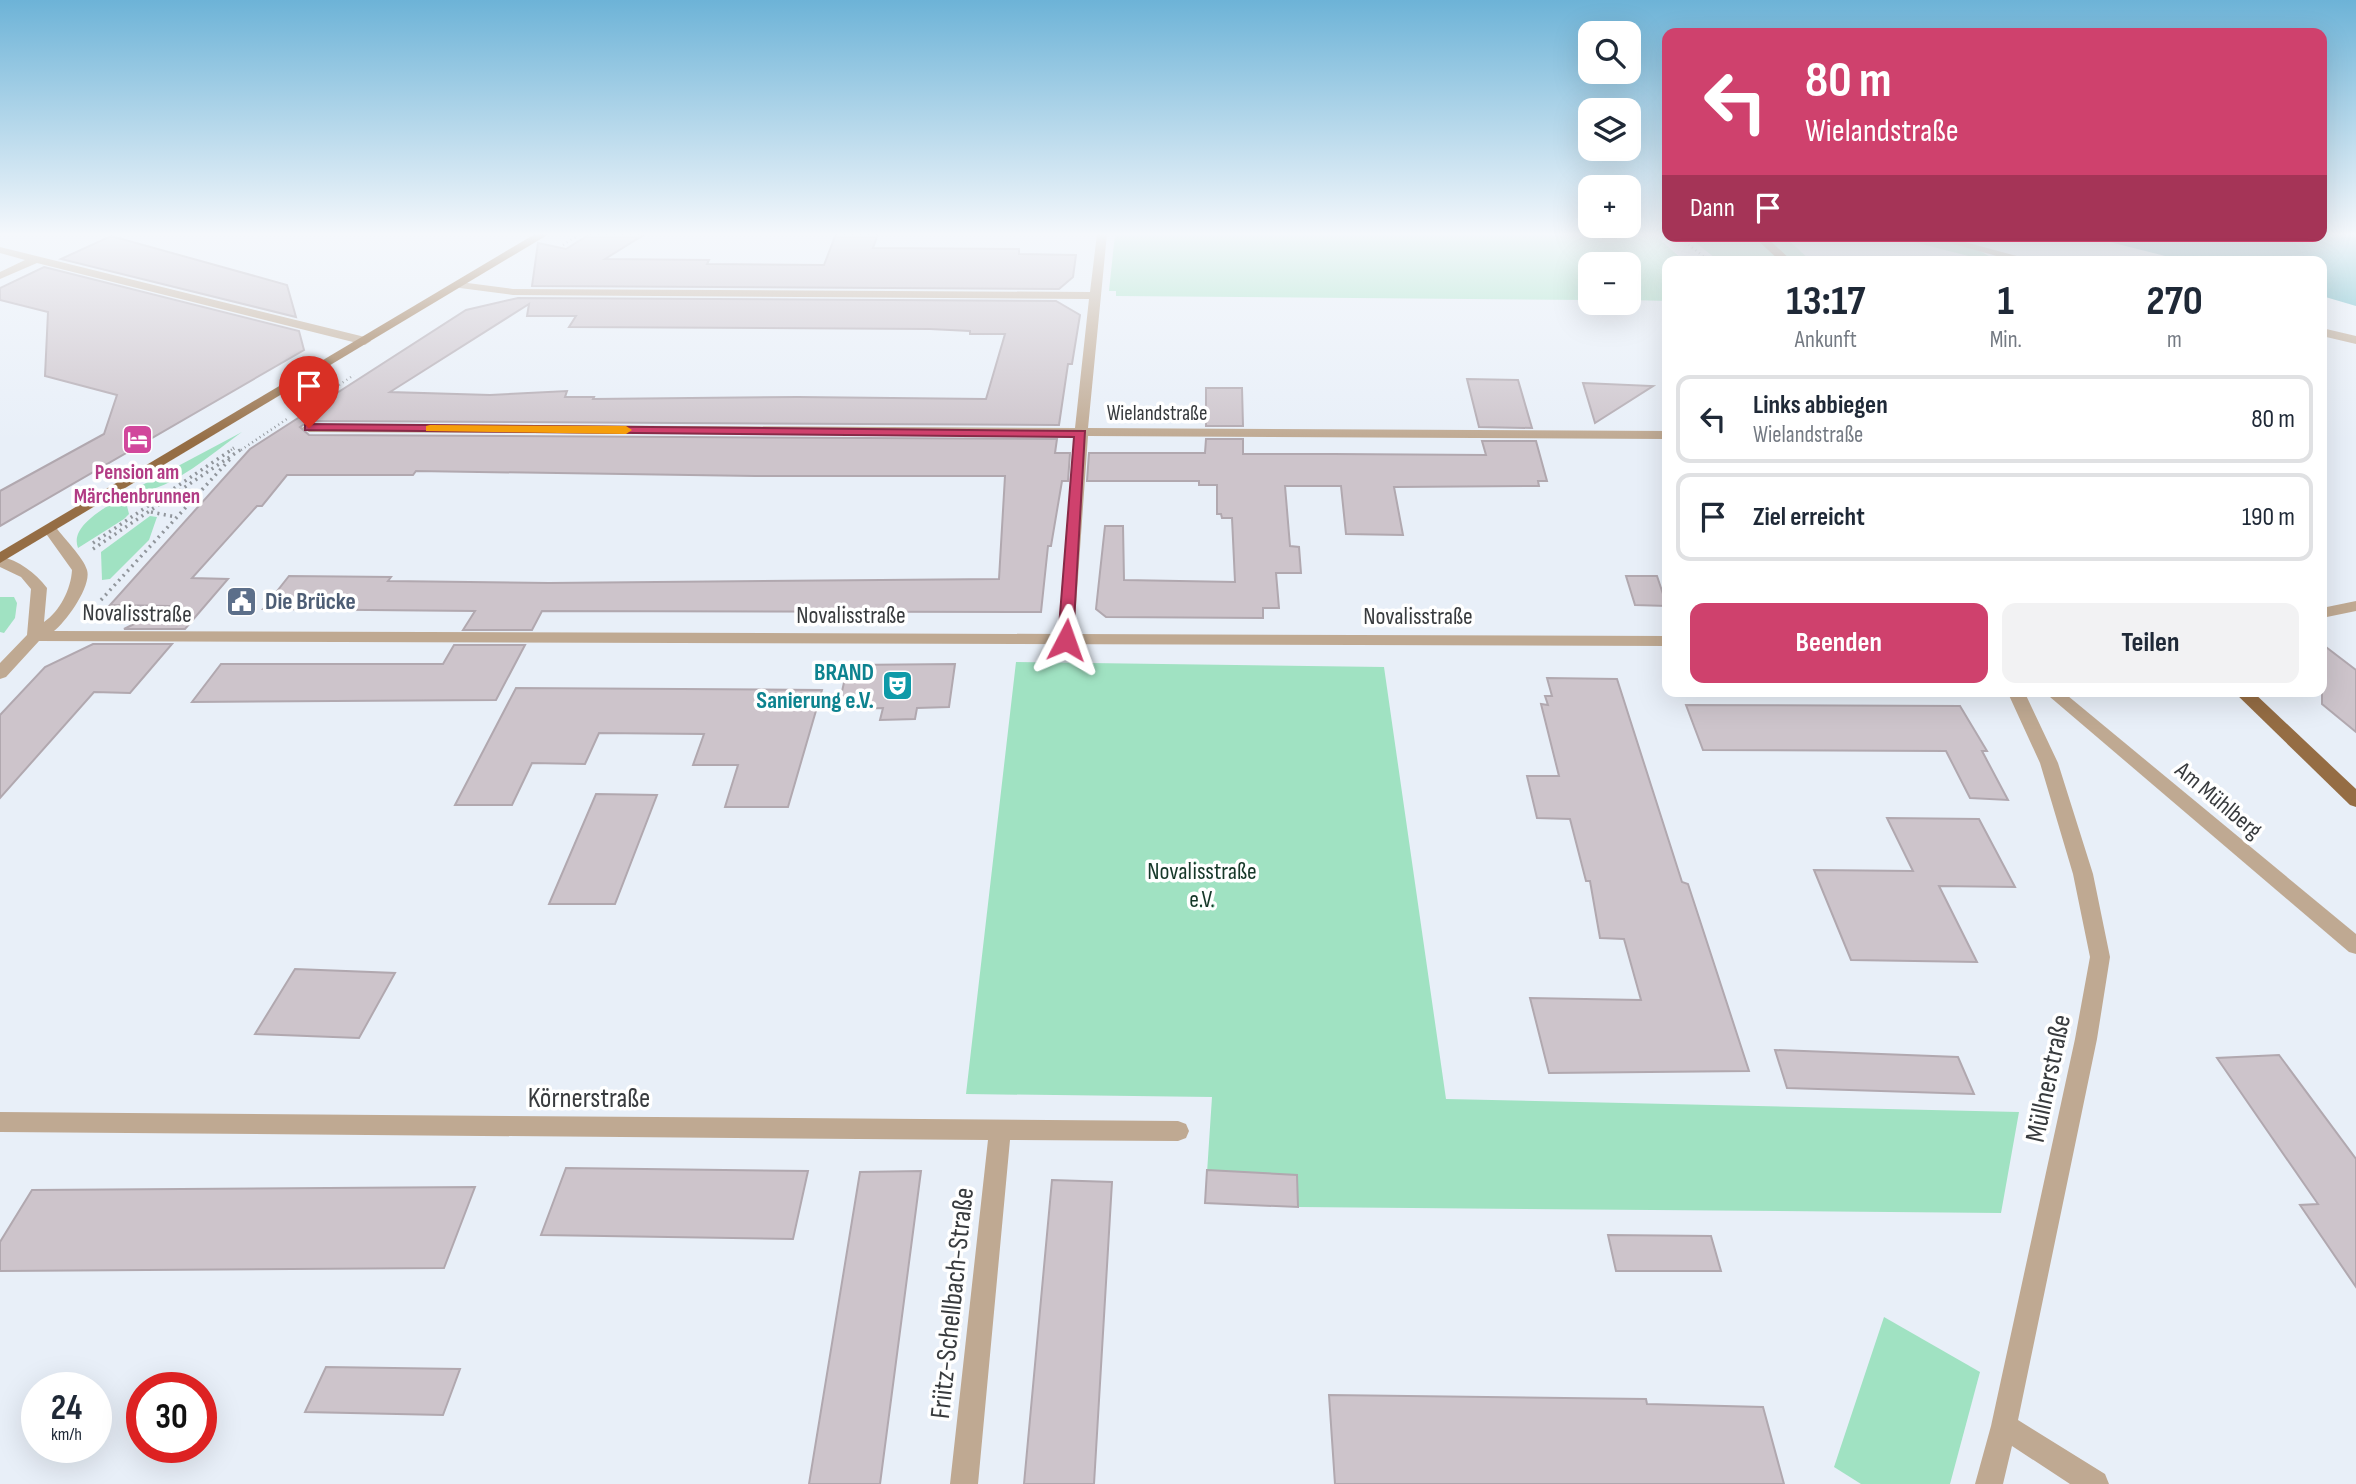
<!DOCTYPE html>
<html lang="de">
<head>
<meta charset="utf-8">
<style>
  :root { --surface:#fff; --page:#f2f2f3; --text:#1f2937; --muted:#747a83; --line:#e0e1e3; --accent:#cf416d }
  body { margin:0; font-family:"Sofia Sans Condensed",sans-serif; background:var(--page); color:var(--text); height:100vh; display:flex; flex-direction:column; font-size:26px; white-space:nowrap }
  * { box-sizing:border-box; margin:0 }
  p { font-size:23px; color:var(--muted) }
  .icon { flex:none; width:38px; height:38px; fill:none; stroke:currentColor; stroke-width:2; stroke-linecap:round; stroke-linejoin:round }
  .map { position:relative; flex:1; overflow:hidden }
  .panel { position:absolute; left:1662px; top:256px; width:665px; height:441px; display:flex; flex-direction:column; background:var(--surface); border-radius:14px; box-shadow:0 7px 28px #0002 }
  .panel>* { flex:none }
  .hud { position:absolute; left:1662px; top:28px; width:665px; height:214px; border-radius:14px; box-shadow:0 7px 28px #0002; background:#cf416d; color:#fff; overflow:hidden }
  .fabs { position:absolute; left:1578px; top:21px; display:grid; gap:14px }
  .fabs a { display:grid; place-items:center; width:63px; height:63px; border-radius:14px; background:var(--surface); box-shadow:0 7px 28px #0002; font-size:35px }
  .speed { position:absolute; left:21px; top:1372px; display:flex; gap:14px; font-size:35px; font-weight:700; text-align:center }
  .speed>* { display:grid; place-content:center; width:91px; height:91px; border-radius:50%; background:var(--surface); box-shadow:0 7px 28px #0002; line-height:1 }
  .speed small { font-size:18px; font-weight:400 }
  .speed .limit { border:10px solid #d22; background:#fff; color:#111 }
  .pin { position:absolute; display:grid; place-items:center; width:60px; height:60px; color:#fff; margin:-72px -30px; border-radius:50% 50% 50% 0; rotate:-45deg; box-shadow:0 0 7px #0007 }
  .pin .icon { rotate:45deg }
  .me { position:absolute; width:77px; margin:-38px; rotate:4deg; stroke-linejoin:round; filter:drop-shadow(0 0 5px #0008) }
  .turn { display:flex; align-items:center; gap:24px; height:147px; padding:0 28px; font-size:32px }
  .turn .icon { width:91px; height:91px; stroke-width:2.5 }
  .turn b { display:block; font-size:49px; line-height:60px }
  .then { display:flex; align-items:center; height:66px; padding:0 28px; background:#0003; gap:14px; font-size:26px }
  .eta { display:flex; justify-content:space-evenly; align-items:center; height:119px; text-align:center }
  .eta b { font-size:42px; font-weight:700; line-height:49px }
  .primary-button { display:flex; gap:14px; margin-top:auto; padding:14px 28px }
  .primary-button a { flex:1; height:80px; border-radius:14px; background:var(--accent); color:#fff; font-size:28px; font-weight:700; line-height:80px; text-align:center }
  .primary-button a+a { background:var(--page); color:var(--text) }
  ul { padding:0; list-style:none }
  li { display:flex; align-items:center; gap:21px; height:88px; margin:0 14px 10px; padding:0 14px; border:4px solid var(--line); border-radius:14px }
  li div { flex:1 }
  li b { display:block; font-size:26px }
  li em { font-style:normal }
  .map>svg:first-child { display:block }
  .green { fill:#a0e2c2 }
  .water { fill:#54b1be }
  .building { fill:#cdc4cb; stroke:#b1a8af; stroke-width:2; fill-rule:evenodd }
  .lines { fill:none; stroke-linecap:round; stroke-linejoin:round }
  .path-far1 { stroke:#91969c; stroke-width:2.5; stroke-dasharray:1 3.5; stroke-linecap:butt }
  .path { stroke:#91969c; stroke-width:3.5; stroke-dasharray:2 4.5; stroke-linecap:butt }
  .minor { fill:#bfa992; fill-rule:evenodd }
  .major { fill:#956d44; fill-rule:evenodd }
  .route { fill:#cf416d; stroke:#872a47; stroke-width:2 }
  .slow { fill:#f59e0b }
  .labels { text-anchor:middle; stroke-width:7; stroke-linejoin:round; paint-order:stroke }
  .far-street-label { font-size:21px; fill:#383b3e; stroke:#fff }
  .far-hotel-label { font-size:21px; font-weight:bold; fill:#b23c85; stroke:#fff }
  .service-label { font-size:24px; font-weight:bold; fill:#4e5e75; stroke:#fff; text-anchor:start }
  .street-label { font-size:24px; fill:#383b3e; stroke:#fff }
  .culture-label { font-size:24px; font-weight:bold; fill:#0d838f; stroke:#fff; text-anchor:end }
  .park-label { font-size:24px; fill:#163829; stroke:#fff }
  .near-street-label { font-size:28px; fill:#383b3e; stroke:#fff }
</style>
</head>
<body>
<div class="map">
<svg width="2356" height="1484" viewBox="0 0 2356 1484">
  <rect width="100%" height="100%" fill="#e8eff8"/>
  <g class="green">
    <path d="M1115,234H1654L1684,261H1668V301L1629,300V264H1591V300L1116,296V291H1109Z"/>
    <path d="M1687,236H1784L1811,261H1719Z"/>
    <path d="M1890,236H1955L1997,261H1988Z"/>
    <path d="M242,432C216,450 163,498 131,491Z"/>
    <path d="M115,501L127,506L129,514L124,519L78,548C70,527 101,511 115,501Z"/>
    <path d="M150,516L157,517L149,540L110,579L102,580L101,552Z"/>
    <path d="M0,597H14L17,603L15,618L4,633L0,632Z"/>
    <path d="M1016,662L1384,667L1446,1099L2019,1112L2001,1213L1298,1207L1205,1203L1212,1097L966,1094Z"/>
    <path d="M1884,1317L1980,1372L1950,1484H1861L1834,1467Z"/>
  </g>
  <path class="water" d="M2322,234H2356V306L2322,296V261H2185L2086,236Z"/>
  <g class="building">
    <path d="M590,234H645L605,259L709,260L707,264L824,265L836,234H878L873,248L1019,249V254L1076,255L1073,277L1059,289L532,286L538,243L566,249Z"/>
    <path d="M111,236L287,285L296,317L61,259Z"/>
    <path d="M44,267L299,331L304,350L0,526V491L104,434L117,395L45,376L48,312L0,300V288Z"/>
    <path d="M518,298L1056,301L1080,315L1072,364H1068L1059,425L309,421L300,427L309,435L1057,439L1055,453H1070L1068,481H1062L1051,546H1048L1041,612L542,611L532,630H463L475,611L263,609L289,576L391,577L388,581L549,583L999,579L1005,476H755L416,471L413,475H287L262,506H257L192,578L228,579L185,629H124L170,606L110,605L250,449L466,310ZM529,304L527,316H576L569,327L930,329L970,331V334H1005L986,399L798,397L593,399L594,397H565L567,391L490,395L390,392Z"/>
    <path d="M1467,379L1518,380L1532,428L1479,427Z"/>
    <path d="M1583,383L1653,386L1595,423Z"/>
    <path d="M1206,388H1242L1243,426H1206Z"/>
    <path d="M1206,439H1243V454H1333L1486,455L1482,441H1536L1547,481H1538L1539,486L1394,487L1403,535L1346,534L1341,486H1285L1290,546L1299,547L1301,573H1276L1279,608H1263V618L1106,617L1096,609L1105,526H1123L1124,580L1235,582L1232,518H1222L1221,514H1217V485H1199V481H1087L1089,453H1205Z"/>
    <path d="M1626,576H1657L1667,606L1635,605Z"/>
    <path d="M93,644H172L130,693L94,692L0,798V715L45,667Z"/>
    <path d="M2322,644L2356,670V732L2322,704Z"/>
    <path d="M454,645H525L496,700L192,702L221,664H443Z"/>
    <path d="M955,664L949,707L917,708L915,719L880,720L883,708L838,709L848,665Z"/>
    <path d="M1547,678L1617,679L1682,882L1688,884L1749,1071L1549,1073L1530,998L1641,1000L1624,939L1600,938L1590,881H1586L1570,819L1537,818L1527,776H1559L1541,704L1548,705L1545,696H1552Z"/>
    <path d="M516,688L822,690L788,807H725L738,765H693L704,734L599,733L585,764L532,763L512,805H455Z"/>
    <path d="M1686,705L1960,706L1987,751H1982L2008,800L1970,798L1946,751L1703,750Z"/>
    <path d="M596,794L657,795L615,904H549Z"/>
    <path d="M1887,818L1979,819L2015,887L1939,886L1977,962L1851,960L1814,870L1913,871Z"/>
    <path d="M295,969L395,973L359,1038L255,1034Z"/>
    <path d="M1775,1050L1958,1057L1974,1094L1787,1088Z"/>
    <path d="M2279,1055L2356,1159V1287L2300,1205L2318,1204L2217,1058Z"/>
    <path d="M566,1168L808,1171L793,1239L541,1235Z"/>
    <path d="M1207,1170L1297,1175L1298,1207L1205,1203Z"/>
    <path d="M921,1171L880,1484H809L860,1172Z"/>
    <path d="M1052,1180L1112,1182L1094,1484H1024Z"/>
    <path d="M475,1187L444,1268L0,1271V1242L32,1190Z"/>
    <path d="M1608,1235L1711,1236L1721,1271H1616Z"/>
    <path d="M326,1367L460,1369L443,1415L305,1412Z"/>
    <path d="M1329,1395L1646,1399L1647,1404L1763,1407L1784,1484H1335Z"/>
  </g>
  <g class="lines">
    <g class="path-far1">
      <path d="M1678,236L1709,261"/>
      <path d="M563,245L580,234"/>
      <path d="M309,405L354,375"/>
      <path d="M231,450L234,448"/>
      <path d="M241,450L287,419"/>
    </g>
    <g class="path">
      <path d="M151,512L176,517"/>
      <path d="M93,543L234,448"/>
      <path d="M93,549L243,448"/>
      <path d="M101,600L232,457"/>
    </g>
    <g class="minor">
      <path d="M1097,234H1107L1088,428L1668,431V439L1088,436L1074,634L1668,636V646L39,641L6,677L0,679V663L27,635L31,589L21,577L0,567V556C19,561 35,572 47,588L44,622C60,611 71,589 72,570L42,528L49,524L54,525C62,536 84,558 87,570C92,586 66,622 54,631L1058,634L1074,436L309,432L302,428L309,424L1075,428L1089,299L513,295L460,288L454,285L460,282L513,289L1090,292Z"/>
      <path d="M1924,236H1943L2035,261H2015Z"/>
      <path d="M0,247L369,338L371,341L365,345L37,263L0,279V272L25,260L0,253Z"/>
      <path d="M2322,328L2356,336V344L2322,336Z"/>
      <path d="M2356,601V611L2322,618V608Z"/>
      <path d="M2007,691H2024L2058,763L2093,874L2110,957L2097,1039L2018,1420L2105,1474L2109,1484H2070L2012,1446L2003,1484H1975L1991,1426L2075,1039L2090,957L2073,874L2040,763Z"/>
      <path d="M2043,691H2062L2356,934V954L2349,952Z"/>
      <path d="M0,1112L1178,1121L1186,1124L1189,1131L1186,1138L1178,1141L1010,1140L978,1484H950L988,1140L0,1132Z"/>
    </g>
    <g class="major">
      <path d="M535,234H549L0,563V552Z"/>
      <path d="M1753,236H1765L1792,261H1780Z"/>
      <path d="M2233,691H2252L2356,789V807L2350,805Z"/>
    </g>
  </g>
  <linearGradient id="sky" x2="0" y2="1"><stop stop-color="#6db3d7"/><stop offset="0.53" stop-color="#f5f8fc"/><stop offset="1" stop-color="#f5f8fc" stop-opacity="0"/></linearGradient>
  <rect width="2356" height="442" fill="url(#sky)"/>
  <path class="route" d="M309,424L1085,431L1073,640L1066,645L1058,640L1074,437L305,430V425Z"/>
  <path class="slow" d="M430,425L626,426L632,430L626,434L426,431V426Z"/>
  <defs>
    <symbol id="hotel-square" viewBox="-11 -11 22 22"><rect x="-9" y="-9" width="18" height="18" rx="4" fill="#d1479c" stroke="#fff"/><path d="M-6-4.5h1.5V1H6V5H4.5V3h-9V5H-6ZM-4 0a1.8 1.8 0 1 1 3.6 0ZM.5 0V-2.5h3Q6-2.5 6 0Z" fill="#fff"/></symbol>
    <symbol id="civic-square" viewBox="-11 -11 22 22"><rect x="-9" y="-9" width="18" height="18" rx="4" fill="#5c6f8a" stroke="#fff"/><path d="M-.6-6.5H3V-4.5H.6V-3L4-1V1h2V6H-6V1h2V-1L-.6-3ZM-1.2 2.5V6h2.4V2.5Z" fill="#fff"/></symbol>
    <symbol id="theatre-square" viewBox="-11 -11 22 22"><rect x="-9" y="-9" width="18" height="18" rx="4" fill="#0f9aa8" stroke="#fff"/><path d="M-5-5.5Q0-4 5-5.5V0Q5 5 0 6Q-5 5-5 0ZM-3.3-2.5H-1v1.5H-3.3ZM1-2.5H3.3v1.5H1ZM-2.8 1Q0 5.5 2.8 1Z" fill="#fff"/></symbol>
  </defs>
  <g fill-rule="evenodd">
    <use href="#hotel-square" x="120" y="422" width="35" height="35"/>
    <use href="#civic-square" x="224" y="584" width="35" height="35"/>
    <use href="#theatre-square" x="880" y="668" width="35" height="35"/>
  </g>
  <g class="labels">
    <g class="far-street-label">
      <text x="1157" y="420">Wielandstraße</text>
    </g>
    <g class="far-hotel-label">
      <text x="137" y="479">Pension am<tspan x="137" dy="24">Märchenbrunnen</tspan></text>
    </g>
    <g class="service-label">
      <text x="265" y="609">Die Brücke</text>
    </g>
    <g class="street-label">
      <text transform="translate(137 613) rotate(1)" y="8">Novalisstraße</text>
      <text x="851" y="623">Novalisstraße</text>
      <text x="1418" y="624">Novalisstraße</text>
      <text transform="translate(2219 800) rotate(40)" y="8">Am Mühlberg</text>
    </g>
    <g class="culture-label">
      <text x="874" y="680">BRAND<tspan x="874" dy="28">Sanierung e.V.</tspan></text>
    </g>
    <g class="park-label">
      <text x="1202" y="879">Novalisstraße<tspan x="1202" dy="28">e.V.</tspan></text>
    </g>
    <g class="near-street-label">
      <text transform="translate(2047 1078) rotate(-78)" y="10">Müllnerstraße</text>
      <text x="589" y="1107">Körnerstraße</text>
      <text transform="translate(951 1303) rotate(-84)" y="10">Friitz-Schellbach-Straße</text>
    </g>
  </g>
</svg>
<div class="fabs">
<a><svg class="icon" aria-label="search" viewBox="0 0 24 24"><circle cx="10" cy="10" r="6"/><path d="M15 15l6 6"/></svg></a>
<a><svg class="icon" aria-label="layers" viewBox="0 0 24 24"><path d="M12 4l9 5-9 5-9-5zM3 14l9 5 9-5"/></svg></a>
<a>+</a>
<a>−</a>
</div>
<div class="speed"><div>24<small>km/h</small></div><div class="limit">30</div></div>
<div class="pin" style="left:309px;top:428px;background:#d93025"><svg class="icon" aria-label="arrive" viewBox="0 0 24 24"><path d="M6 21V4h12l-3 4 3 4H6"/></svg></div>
<svg class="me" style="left:1066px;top:640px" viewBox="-20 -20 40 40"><path d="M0-17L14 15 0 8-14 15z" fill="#cf416d" stroke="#fff" stroke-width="4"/></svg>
<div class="hud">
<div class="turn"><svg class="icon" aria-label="left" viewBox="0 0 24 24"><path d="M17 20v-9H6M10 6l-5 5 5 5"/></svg><div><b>80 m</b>Wielandstraße</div></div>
<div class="then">Dann<svg class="icon" aria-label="arrive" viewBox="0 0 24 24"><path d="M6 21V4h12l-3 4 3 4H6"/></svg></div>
</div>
<section class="panel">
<div class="eta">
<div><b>13:17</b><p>Ankunft</p></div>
<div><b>1</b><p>Min.</p></div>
<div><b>270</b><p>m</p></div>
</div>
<ul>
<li><svg class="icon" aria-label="left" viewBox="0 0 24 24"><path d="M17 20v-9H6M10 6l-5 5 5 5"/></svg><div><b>Links abbiegen</b><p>Wielandstraße</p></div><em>80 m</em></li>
<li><svg class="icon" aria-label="arrive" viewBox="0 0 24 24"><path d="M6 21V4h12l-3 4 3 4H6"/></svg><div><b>Ziel erreicht</b></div><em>190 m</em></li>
</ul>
<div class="primary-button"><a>Beenden</a><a>Teilen</a></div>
</section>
</div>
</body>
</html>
